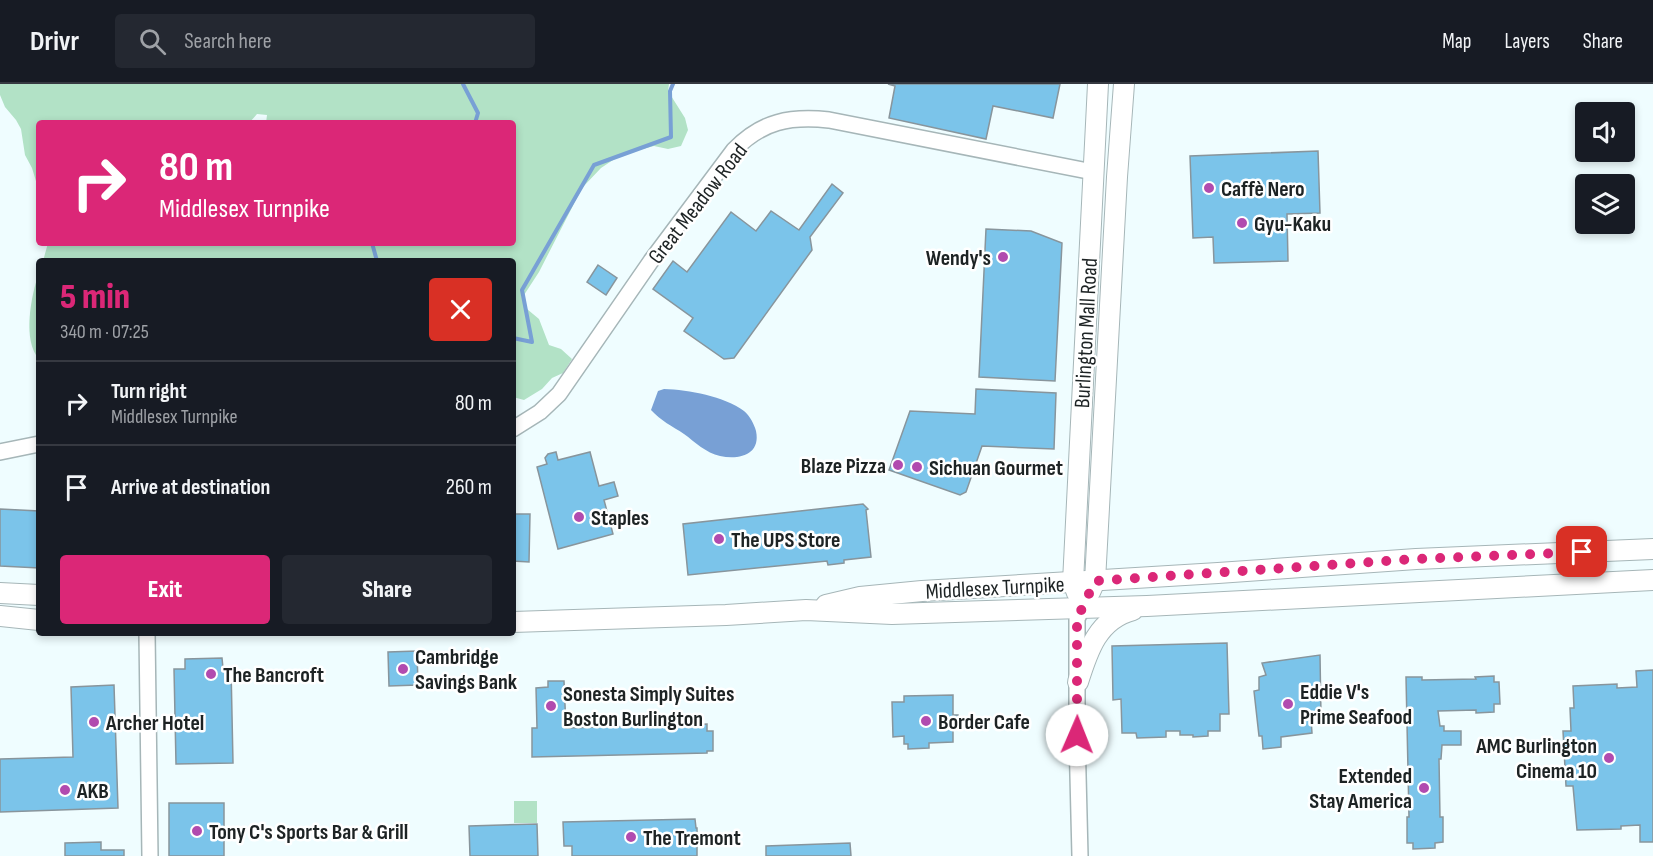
<!DOCTYPE html>
<html lang="en">
<head>
<meta charset="utf-8">
<style>
  :root { --surface:#171b24; --page:#242831; --text:#f1f3f6; --muted:#9ea1a6; --line:#363941; --accent:#db2777 }
  body { margin:0; font-family:"Sofia Sans Condensed",sans-serif; background:var(--page); color:var(--text); height:100vh; display:flex; flex-direction:column; font-size:22px; white-space:nowrap }
  * { box-sizing:border-box; margin:0 }
  p { font-size:20px; color:var(--muted) }
  .icon { flex:none; width:33px; height:33px; fill:none; stroke:currentColor; stroke-width:2; stroke-linecap:round; stroke-linejoin:round }
  .map { position:relative; flex:1; overflow:hidden }
  .side { position:absolute; left:36px; top:174px; width:480px; height:378px; display:flex; flex-direction:column; background:var(--surface); border-radius:6px; box-shadow:0 3px 9px #0003 }
  .side>* { flex:none }
  .guide { position:absolute; left:36px; top:36px; width:480px; height:126px; border-radius:6px; box-shadow:0 3px 9px #0003; background:#db2777; color:#fff; overflow:hidden }
  .controls { position:absolute; left:1575px; top:18px; display:grid; gap:12px }
  .controls a { display:grid; place-items:center; width:60px; height:60px; border-radius:6px; background:var(--surface); box-shadow:0 3px 9px #0003; font-size:30px }
  .pin { position:absolute; display:grid; place-items:center; width:51px; height:51px; color:#fff; margin:-26px; border-radius:12px; box-shadow:0 3px 9px #0006 }
  .me { position:absolute; width:66px; margin:-33px; rotate:1deg; stroke-linejoin:round; filter:drop-shadow(0 0 4px #0008) }
  .turn { display:flex; align-items:center; gap:21px; height:126px; padding:0 24px; font-size:27px }
  .turn .icon { width:78px; height:78px; stroke-width:2.5 }
  .turn b { display:block; font-size:42px; line-height:51px }
  .round { display:grid; place-items:center; flex:none; width:63px; height:63px; border-radius:6px; background:var(--page) }
  .overview { display:flex; align-items:center; justify-content:space-between; height:102px; padding:0 24px }
  h1 { font-size:36px; font-weight:800; line-height:45px; color:var(--accent) }
  .action { display:flex; gap:12px; margin-top:auto; padding:12px 24px }
  .action a { flex:1; height:69px; border-radius:6px; background:var(--accent); color:#fff; font-size:24px; font-weight:800; line-height:69px; text-align:center }
  .action a+a { background:var(--page); color:var(--text) }
  ul { padding:0; list-style:none }
  li { display:flex; align-items:center; gap:18px; height:84px; padding:0 24px; border-top:2px solid var(--line) }
  li div { flex:1 }
  li b { display:block; font-size:22px }
  li em { font-style:normal }
  header { display:flex; align-items:center; gap:36px; box-sizing:border-box; height:84px; padding:0 30px; background:var(--surface); border-bottom:2px solid var(--line) }
  header strong { font-size:28px }
  nav { display:flex; gap:33px; margin-inline-start:auto; font-size:21px }
  .search { width:420px; height:54px; background:var(--page); display:flex; align-items:center; gap:15px; box-sizing:border-box; padding:0 21px; border-radius:6px; color:var(--muted); font-size:22px }
  .map>svg:first-child { display:block }
  .green { fill:#b2e2c6 }
  .water { fill:#78a0d5 }
  .lines { fill:none; stroke-linecap:round; stroke-linejoin:round }
  .stream { stroke:#78a0d5; stroke-width:4 }
  .building { fill:#7bc4ea; stroke:#88959c; stroke-width:1.5 }
  .minor-casing { stroke:#a6b6b8; stroke-width:18 }
  .major-casing { stroke:#a6b6b8; stroke-width:22 }
  .minor { stroke:#fff; stroke-width:15 }
  .major { stroke:#fff; stroke-width:20 }
  .route { stroke:#db2777; stroke-width:10; stroke-dasharray:0 18 }
  .poi-dot { fill:#b14baf; stroke:#fff; stroke-width:2 }
  .labels { text-anchor:middle; stroke-width:5; stroke-linejoin:round; paint-order:stroke }
  .poi-label { font-size:22px; font-weight:bold; fill:#1d2324; stroke:#fff; text-anchor:start }
  .street-label { font-size:22px; fill:#1d2324; stroke:#fff }
</style>
</head>
<body>
<header>
<strong>Drivr</strong>
<div class="search"><svg class="icon" aria-label="search" viewBox="0 0 24 24"><circle cx="10" cy="10" r="6"/><path d="M15 15l6 6"/></svg>Search here</div>
<nav><a>Map</a><a>Layers</a><a>Share</a></nav>
</header>
<div class="map">
<svg width="1653" height="772" viewBox="0 0 1653 772">
  <rect width="100%" height="100%" fill="#effdff"/>
  <g class="green">
    <path d="M0,0H669L668,7L685,34L688,46L681,62L668,65L654,62L635,67L616,74L601,84L582,104L539,188L524,211L527,225L539,235L549,261L561,265L572,275L563,289L552,294L542,305L524,316L513,313V177H43L48,159H513V39H266L267,31L257,30L249,39H39V107L32,84L25,71L21,45L16,36L5,23L0,11Z"/>
    <path d="M39,189V275C22,257 31,211 39,189Z"/>
    <rect x="514" y="717" width="23" height="22"/>
  </g>
  <path class="water" d="M664,305C689,306 724,312 744,327C750,332 754,340 756,347C761,371 739,376 720,372C706,369 695,358 684,350C672,342 661,337 651,326L658,307Z"/>
  <g class="lines">
    <g class="stream">
      <path d="M463,0L478,29L475,39"/>
      <path d="M372,159L377,177"/>
      <path d="M513,254L532,258L522,206L594,81L671,53L670,7L673,0"/>
    </g>
  </g>
  <g class="building">
    <path d="M888,0H1060L1053,34L993,22L986,55L889,34L895,2Z"/>
    <path d="M1318,67L1320,129L1287,130L1288,177L1214,179L1213,153L1193,154L1190,72Z"/>
    <path d="M832,100L843,109L810,153L812,166L734,274L724,275L684,247L693,234L653,205L673,177L687,188L731,128L756,147L771,127L799,146Z"/>
    <path d="M986,145L1031,147L1062,159L1055,297L979,293Z"/>
    <path d="M598,181L617,194L606,211L587,198Z"/>
    <path d="M976,305L1056,309L1054,365L982,362L966,408L960,411L889,386L910,327L975,330Z"/>
    <path d="M556,368L558,376L590,368L599,402L614,398L618,412L604,416L613,450L558,465L537,383L547,380L545,374L548,370Z"/>
    <path d="M863,420L868,425L866,426L871,473L844,476V479L828,481L827,477L688,491L683,440Z"/>
    <path d="M0,425L39,427V484L0,482Z"/>
    <path d="M513,430H530L529,478L513,477Z"/>
    <path d="M1227,559L1229,630H1220V647H1208V652L1193,653V651H1180V647H1166V653L1137,654L1136,649H1122L1121,615L1113,616L1112,562Z"/>
    <path d="M417,567L418,601L389,602L388,568Z"/>
    <path d="M1320,571L1321,632L1311,635L1312,649L1281,653V663L1263,665L1262,652H1259L1254,607L1259,606V593L1266,591L1262,579Z"/>
    <path d="M222,574L223,584L231,583L233,679L176,680L174,585H185V575Z"/>
    <path d="M1653,586V758H1640V741L1621,742V745L1577,746L1573,702H1566L1563,647H1571L1570,624H1574L1573,602L1617,600V604L1637,603L1636,587Z"/>
    <path d="M1494,592V598H1499L1500,620H1494V628L1476,629V626L1438,627L1440,642H1444V647H1461V661H1442L1441,675H1439L1440,733H1443V758L1435,759V764L1413,765V759H1407V733H1409L1406,593H1422V596L1476,595L1475,593Z"/>
    <path d="M548,597H564L566,644L707,640V647H713V667H707V669L532,673V644H537L536,604L548,603Z"/>
    <path d="M114,601L118,724L0,728V675L73,673L71,603Z"/>
    <path d="M953,611V631H958L959,643H953V658L929,659V664L908,665V660H904V652L893,653L892,618H904V612Z"/>
    <rect x="169" y="719" width="55" height="53"/>
    <path d="M695,735L696,744H697V772H572V762H564L563,738Z"/>
    <path d="M537,740L538,772H470L469,742Z"/>
    <path d="M101,758V766H124V772H65V759Z"/>
    <path d="M850,759L851,772H766V762Z"/>
  </g>
  <g class="lines">
    <defs>
      <g id="minor">
        <path d="M513,345L540,328L559,310L651,177L734,66C762,37 790,32 829,36L1093,88"/>
        <path d="M0,368L39,360"/>
        <path d="M147,549L150,772"/>
        <path d="M1080,772L1077,651V535L1082,524"/>
      </g>
      <g id="major">
        <path d="M1090,508L1095,497L1117,93L1124,0"/>
        <path d="M0,509L39,511"/>
        <path d="M1077,509L1073,498L1098,0"/>
        <path d="M826,521L860,513L922,507L1218,489L1416,475L1653,465"/>
        <path d="M0,532L39,536"/>
        <path d="M513,538L726,531L806,526L892,530L1147,522L1653,496"/>
        <path d="M1078,598C1088,566 1098,535 1133,526"/>
      </g>
    </defs>
    <use href="#minor" class="minor-casing"/>
    <use href="#major" class="major-casing"/>
    <use href="#minor" class="minor"/>
    <use href="#major" class="major"/>
  </g>
  <g class="lines">
    <path class="route" d="M1077,651V535L1095,497L1416,475L1582,468"/>
  </g>
  <g class="poi-dot">
    <circle cx="1209" cy="104" r="6"/>
    <circle cx="1242" cy="139" r="6"/>
    <circle cx="1003" cy="173" r="6"/>
    <circle cx="898" cy="381" r="6"/>
    <circle cx="917" cy="383" r="6"/>
    <circle cx="579" cy="433" r="6"/>
    <circle cx="719" cy="455" r="6"/>
    <circle cx="403" cy="585" r="6"/>
    <circle cx="211" cy="590" r="6"/>
    <circle cx="1288" cy="620" r="6"/>
    <circle cx="551" cy="622" r="6"/>
    <circle cx="926" cy="637" r="6"/>
    <circle cx="94" cy="638" r="6"/>
    <circle cx="1609" cy="674" r="6"/>
    <circle cx="1424" cy="704" r="6"/>
    <circle cx="65" cy="706" r="6"/>
    <circle cx="197" cy="747" r="6"/>
    <circle cx="631" cy="753" r="6"/>
  </g>
  <g class="labels">
    <g class="poi-label">
      <text x="1221" y="112">Caffè Nero</text>
      <text x="1254" y="147">Gyu-Kaku</text>
      <text x="991" y="181" text-anchor="end">Wendy's</text>
      <text x="886" y="389" text-anchor="end">Blaze Pizza</text>
      <text x="929" y="391">Sichuan Gourmet</text>
      <text x="591" y="441">Staples</text>
      <text x="731" y="463">The UPS Store</text>
      <text x="415" y="580">Cambridge<tspan x="415" dy="25">Savings Bank</tspan></text>
      <text x="223" y="598">The Bancroft</text>
      <text x="1300" y="615">Eddie V's<tspan x="1300" dy="25">Prime Seafood</tspan></text>
      <text x="563" y="617">Sonesta Simply Suites<tspan x="563" dy="25">Boston Burlington</tspan></text>
      <text x="938" y="645">Border Cafe</text>
      <text x="106" y="646">Archer Hotel</text>
      <text x="1597" y="669" text-anchor="end">AMC Burlington<tspan x="1597" dy="25">Cinema 10</tspan></text>
      <text x="1412" y="699" text-anchor="end">Extended<tspan x="1412" dy="25">Stay America</tspan></text>
      <text x="77" y="714">AKB</text>
      <text x="209" y="755">Tony C's Sports Bar &amp; Grill</text>
      <text x="643" y="761">The Tremont</text>
    </g>
    <g class="street-label">
      <text transform="translate(697 119) rotate(-52)" y="8">Great Meadow Road</text>
      <text transform="translate(1085 249) rotate(-87)" y="8">Burlington Mall Road</text>
      <text transform="translate(995 503) rotate(-3)" y="8">Middlesex Turnpike</text>
    </g>
  </g>
</svg>
<div class="controls">
<a><svg class="icon" aria-label="sound" viewBox="0 0 24 24"><path d="M4 9h4l5-4v14l-5-4H4zM17 9q2 3 0 6"/></svg></a>
<a><svg class="icon" aria-label="layers" viewBox="0 0 24 24"><path d="M12 4l9 5-9 5-9-5zM3 14l9 5 9-5"/></svg></a>
</div>
<div class="pin" style="left:1582px;top:468px;background:#d93025"><svg class="icon" aria-label="arrive" viewBox="0 0 24 24"><path d="M6 21V4h12l-3 4 3 4H6"/></svg></div>
<svg class="me" style="left:1077px;top:651px" viewBox="-20 -20 40 40"><circle r="19" fill="#fff"/><path d="M0-13L10 11 0 6-10 11z" fill="#db2777"/></svg>
<div class="guide">
<div class="turn"><svg class="icon" aria-label="right" viewBox="0 0 24 24"><path d="M7 20v-9h11M14 6l5 5-5 5"/></svg><div><b>80 m</b>Middlesex Turnpike</div></div>
</div>
<section class="side">
<div class="overview"><div><h1>5 min</h1><p>340 m · 07:25</p></div><a class="round" style="background:#d93025;color:#fff"><svg class="icon" aria-label="close" viewBox="0 0 24 24"><path d="M6 6l12 12M18 6L6 18"/></svg></a></div>
<ul>
<li><svg class="icon" aria-label="right" viewBox="0 0 24 24"><path d="M7 20v-9h11M14 6l5 5-5 5"/></svg><div><b>Turn right</b><p>Middlesex Turnpike</p></div><em>80 m</em></li>
<li><svg class="icon" aria-label="arrive" viewBox="0 0 24 24"><path d="M6 21V4h12l-3 4 3 4H6"/></svg><div><b>Arrive at destination</b></div><em>260 m</em></li>
</ul>
<div class="action"><a>Exit</a><a>Share</a></div>
</section>
</div>
</body>
</html>
